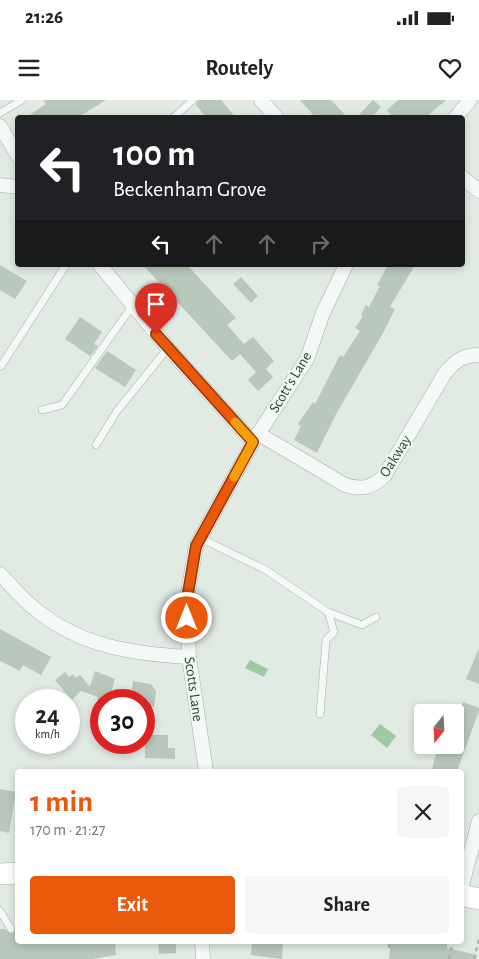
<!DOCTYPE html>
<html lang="en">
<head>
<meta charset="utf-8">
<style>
  :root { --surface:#fff; --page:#f6f6f6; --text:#222; --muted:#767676; --accent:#ea580c }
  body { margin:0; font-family:"Alegreya Sans",sans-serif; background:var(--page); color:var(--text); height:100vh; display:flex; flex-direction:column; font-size:19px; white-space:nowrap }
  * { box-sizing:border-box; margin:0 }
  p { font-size:16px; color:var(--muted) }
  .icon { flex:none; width:28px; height:28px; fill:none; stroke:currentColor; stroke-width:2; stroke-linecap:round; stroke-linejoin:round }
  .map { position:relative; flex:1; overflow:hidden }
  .sheet { position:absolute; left:15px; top:669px; width:449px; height:175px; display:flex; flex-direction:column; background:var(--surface); border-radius:5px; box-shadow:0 2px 8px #0003 }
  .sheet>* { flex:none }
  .hud { position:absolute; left:15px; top:15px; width:450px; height:152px; border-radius:5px; box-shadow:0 2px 8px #0003; background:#202124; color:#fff; overflow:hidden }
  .needle { width:32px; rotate:198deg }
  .buttons { position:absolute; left:414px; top:604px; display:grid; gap:10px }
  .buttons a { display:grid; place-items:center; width:50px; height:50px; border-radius:5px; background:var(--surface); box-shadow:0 2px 8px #0003; font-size:25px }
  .speed { position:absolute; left:15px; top:589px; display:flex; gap:10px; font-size:25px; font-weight:700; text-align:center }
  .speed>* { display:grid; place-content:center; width:65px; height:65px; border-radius:50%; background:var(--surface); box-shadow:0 2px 8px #0003; line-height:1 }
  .speed small { font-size:12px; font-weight:400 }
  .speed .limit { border:8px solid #d22; background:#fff; color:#111 }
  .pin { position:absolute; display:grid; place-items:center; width:42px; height:42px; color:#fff; margin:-51px -21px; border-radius:50% 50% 50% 0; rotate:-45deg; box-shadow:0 0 5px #0007 }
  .pin .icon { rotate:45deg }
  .me { position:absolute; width:55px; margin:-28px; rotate:0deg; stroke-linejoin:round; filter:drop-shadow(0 0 4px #0008) }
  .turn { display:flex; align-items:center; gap:18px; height:105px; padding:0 15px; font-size:22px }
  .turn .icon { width:65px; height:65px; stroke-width:2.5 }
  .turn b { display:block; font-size:35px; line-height:42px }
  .lanes { display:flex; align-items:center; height:48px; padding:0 15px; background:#0003; justify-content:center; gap:25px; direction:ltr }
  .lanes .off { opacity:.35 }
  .round { display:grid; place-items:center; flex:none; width:52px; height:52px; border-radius:5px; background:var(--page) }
  .head { display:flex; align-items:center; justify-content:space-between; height:85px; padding:0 15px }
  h1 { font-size:30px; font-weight:700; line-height:38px; color:var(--accent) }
  .primary-button { display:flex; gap:10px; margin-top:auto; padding:10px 15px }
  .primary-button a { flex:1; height:58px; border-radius:5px; background:var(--accent); color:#fff; font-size:20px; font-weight:700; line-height:58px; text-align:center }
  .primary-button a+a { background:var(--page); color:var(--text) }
  .status { display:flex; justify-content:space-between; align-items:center; height:35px; padding:0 25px; background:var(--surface); direction:ltr }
  .status svg { height:14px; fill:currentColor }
  header { display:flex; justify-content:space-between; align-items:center; height:65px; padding:0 15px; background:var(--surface); font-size:22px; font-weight:700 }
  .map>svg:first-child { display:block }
  .water { fill:#9ccba3 }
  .building { fill:#b9c7bc }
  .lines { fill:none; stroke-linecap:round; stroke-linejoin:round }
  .service-casing { stroke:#a3b1a7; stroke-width:8 }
  .minor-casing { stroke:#a3b1a7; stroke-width:15 }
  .primary-casing { stroke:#a1b6a5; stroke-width:22 }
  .path { stroke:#a7b3ab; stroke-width:2.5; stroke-dasharray:4 4; stroke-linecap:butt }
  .service { stroke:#f4f8f6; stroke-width:7 }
  .minor { stroke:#f4f8f6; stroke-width:14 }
  .primary { stroke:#fff; stroke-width:21 }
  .route-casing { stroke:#983908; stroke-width:12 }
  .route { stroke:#ea580c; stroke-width:9 }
  .slow { stroke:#f59e0b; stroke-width:9 }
  .labels { text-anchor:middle; stroke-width:4; stroke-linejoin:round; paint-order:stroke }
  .street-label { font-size:15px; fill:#294230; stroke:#f1f8f3 }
</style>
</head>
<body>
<div class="status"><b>21:26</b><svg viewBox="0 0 49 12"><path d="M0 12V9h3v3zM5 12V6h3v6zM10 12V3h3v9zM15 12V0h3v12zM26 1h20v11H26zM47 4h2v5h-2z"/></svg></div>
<header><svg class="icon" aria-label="menu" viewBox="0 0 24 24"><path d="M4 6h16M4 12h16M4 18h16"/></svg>Routely<svg class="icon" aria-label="heart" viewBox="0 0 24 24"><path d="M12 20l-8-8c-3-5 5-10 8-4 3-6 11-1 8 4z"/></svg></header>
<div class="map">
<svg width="479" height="859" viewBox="0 0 479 859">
  <rect width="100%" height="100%" fill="#e2eae4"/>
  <g class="water">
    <path d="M250,560L268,569L264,577L245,568Z"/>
    <path d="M380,624L396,636L387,648L371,635Z"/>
  </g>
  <g class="building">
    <path d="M43,0H106L77,18H25L46,4Z"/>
    <path d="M198,0H221L236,18H207L196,5Z"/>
    <path d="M300,0H331L348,18H316Z"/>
    <path d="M373,0L381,7L371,18H356Z"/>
    <path d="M398,0H446L425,18H394L387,10Z"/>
    <path d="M0,165L27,181L15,199L0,190Z"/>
    <path d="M143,165H187L236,218L227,225L244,244L253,237L274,261L266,269L273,277L258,291L248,280L256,272L240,254L232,261Z"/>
    <path d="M388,165H415L390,207L395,209L383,233L335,316L317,353L294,340L301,326L298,324L313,302L315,304L340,255L343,257L360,231L355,228L363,216L361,215L366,205L369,207L380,186L377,185Z"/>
    <path d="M241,177L258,196L251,203L233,184Z"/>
    <path d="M80,217L102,232L94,244L98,246L90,256L65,239Z"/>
    <path d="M107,251L136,270L125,287L95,268Z"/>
    <path d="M0,529L51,557L41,575L23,565L20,571L0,561Z"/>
    <path d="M479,548V584L466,579Z"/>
    <path d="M95,571L115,579L109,600H97L98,597L81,591L72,600L55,580L65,572L69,577L73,574L76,578L80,575L90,587Z"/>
    <path d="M133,581L151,584L156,591L154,607L144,606V600H131Z"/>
    <path d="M463,602L479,608V611L457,671H431L439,645H455V625Z"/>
    <path d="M145,635H168V648H175V659L145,658Z"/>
    <path d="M0,689L16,692L9,733L0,731Z"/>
    <path d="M0,829H5L11,834L18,829V841H115L116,855L93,859H0Z"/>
    <path d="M158,841H176V853L159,854Z"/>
    <path d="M252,841H283L282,859L251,855Z"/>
    <path d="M391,841L447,844V848L477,855L476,859H389Z"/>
  </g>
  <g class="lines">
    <defs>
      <g id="service">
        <path d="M0,13L22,0"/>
        <path d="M173,18L193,0"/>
        <path d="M1,266L66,165"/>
        <path d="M42,310L62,305L133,205"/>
        <path d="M96,345L117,311L168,248"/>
        <path d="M200,438L266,470L328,512L362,525L376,517"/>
        <path d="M320,614L326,540L334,532L328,512"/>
        <path d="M0,811L11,829"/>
      </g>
      <g id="minor">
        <path d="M261,0L277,18"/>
        <path d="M455,18L470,0"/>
        <path d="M0,26L18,56"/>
        <path d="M462,77L479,91"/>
        <path d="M0,85L18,87"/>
        <path d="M100,165L168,248L253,342"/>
        <path d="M259,334L345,385C361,390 373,388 385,375L445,273C455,261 463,255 479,255"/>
        <path d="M0,474C11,485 22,499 35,509C80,546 132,554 189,557"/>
        <path d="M206,671L189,557L187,499L196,446L253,342L307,259L323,213L346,165"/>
        <path d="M461,789L479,721"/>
        <path d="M202,841L203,859"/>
      </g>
      <g id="primary">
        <path d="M0,774L18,773"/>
        <path d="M461,795L479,799"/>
      </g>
    </defs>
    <use href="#service" class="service-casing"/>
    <use href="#minor" class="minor-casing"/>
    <use href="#primary" class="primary-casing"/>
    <g class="path">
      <path d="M389,848L390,841"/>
      <path d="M449,859L453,841"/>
      <path d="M474,859L479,839"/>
    </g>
    <use href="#service" class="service"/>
    <use href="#minor" class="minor"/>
    <use href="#primary" class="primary"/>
  </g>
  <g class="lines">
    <defs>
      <path id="route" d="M156,234L253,342L196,446L187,499V518"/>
    </defs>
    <use href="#route" class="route-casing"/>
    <use href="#route" class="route"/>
    <path class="slow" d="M234,377L253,342L235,322"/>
  </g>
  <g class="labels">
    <g class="street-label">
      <text transform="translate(290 282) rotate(-59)" y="5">Scott's Lane</text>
      <text transform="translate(395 356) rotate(-58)" y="5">Oakway</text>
      <text transform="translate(194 589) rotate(82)" y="5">Scotts Lane</text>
    </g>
  </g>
</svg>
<div class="buttons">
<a><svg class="needle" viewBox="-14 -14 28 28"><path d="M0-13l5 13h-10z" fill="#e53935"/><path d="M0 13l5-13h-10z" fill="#767676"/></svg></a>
</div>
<div class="speed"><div>24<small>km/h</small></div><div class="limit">30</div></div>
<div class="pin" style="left:156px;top:234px;background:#d93025"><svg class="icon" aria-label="arrive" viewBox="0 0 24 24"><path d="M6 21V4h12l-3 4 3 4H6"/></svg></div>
<svg class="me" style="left:187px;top:518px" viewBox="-20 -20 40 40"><circle r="17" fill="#ea580c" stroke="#fff" stroke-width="3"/><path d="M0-11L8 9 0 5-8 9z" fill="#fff"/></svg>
<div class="hud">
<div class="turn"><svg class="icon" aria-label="left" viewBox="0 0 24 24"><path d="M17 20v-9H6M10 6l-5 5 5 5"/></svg><div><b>100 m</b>Beckenham Grove</div></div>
<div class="lanes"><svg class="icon" aria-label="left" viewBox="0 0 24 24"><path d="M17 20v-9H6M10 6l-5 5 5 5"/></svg><svg class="icon off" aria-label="ahead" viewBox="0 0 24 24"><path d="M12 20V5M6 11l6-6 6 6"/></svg><svg class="icon off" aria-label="ahead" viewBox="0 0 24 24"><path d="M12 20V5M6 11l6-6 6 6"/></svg><svg class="icon off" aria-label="right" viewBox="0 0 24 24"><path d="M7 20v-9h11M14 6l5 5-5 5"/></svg></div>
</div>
<section class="sheet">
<div class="head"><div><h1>1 min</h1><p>170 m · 21:27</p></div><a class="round"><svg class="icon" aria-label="close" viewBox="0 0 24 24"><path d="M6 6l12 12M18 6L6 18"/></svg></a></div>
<div class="primary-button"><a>Exit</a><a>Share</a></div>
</section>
</div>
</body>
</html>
